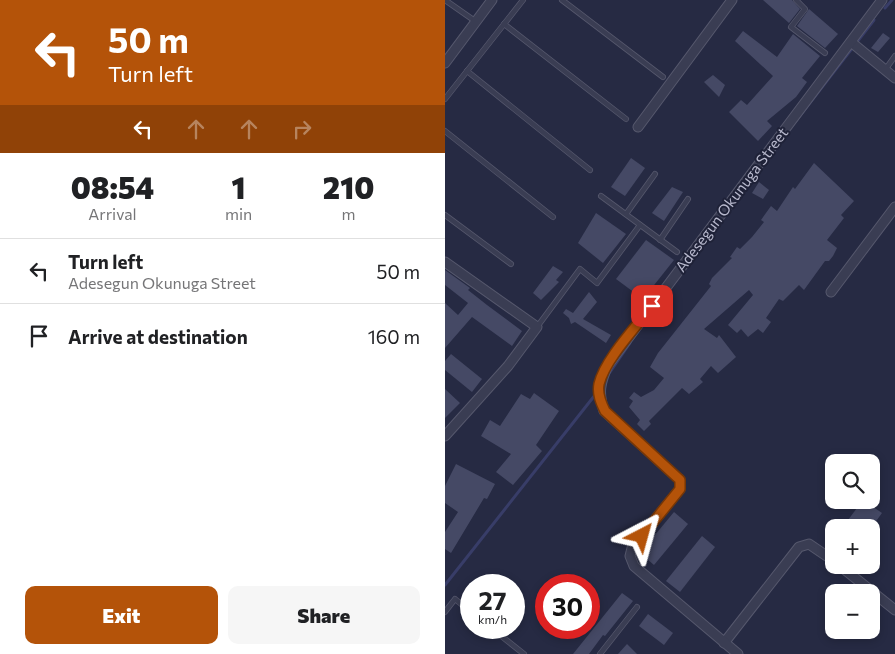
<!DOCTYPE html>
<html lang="en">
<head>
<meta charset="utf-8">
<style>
  :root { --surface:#fff; --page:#f6f6f6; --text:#202124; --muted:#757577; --line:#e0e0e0; --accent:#b45309 }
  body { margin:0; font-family:Commissioner,sans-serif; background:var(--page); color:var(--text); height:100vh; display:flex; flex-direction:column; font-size:19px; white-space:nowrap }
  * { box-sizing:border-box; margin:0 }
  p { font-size:16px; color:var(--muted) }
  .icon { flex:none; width:28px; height:28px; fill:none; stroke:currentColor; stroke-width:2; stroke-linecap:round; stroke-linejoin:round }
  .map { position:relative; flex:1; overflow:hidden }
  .sheet { display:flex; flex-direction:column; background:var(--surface); width:445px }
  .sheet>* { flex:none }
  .top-card { background:#b45309; color:#fff; overflow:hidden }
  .buttons { position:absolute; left:380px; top:454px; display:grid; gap:10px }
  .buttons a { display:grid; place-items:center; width:55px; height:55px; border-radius:10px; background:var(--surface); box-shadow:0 2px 8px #0003; font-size:25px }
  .speed { position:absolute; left:15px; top:574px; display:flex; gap:10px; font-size:25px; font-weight:700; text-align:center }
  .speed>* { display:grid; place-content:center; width:65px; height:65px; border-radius:50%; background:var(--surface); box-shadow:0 2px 8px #0003; line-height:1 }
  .speed small { font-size:12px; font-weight:400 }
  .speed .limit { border:8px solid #d22; background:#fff; color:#111 }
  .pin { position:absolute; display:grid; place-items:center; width:42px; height:42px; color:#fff; margin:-21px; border-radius:10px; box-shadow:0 2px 8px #0006 }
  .me { position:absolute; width:55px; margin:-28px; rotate:39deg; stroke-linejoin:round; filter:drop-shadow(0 0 4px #0008) }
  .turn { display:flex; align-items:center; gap:18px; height:105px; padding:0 25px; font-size:22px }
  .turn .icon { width:65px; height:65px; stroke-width:2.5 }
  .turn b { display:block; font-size:35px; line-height:42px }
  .lanes { display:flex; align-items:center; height:48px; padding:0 25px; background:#0003; justify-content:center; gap:25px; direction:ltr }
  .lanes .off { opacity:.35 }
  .eta { display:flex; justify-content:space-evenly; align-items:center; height:85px; text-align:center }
  .eta b { font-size:30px; font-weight:800; line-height:35px }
  .action { display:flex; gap:10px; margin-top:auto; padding:10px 25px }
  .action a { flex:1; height:58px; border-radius:10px; background:var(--accent); color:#fff; font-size:20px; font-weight:800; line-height:58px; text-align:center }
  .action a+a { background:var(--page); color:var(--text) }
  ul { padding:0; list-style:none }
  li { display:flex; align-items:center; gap:15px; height:65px; padding:0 25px; border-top:1px solid var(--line) }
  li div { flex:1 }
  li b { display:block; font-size:19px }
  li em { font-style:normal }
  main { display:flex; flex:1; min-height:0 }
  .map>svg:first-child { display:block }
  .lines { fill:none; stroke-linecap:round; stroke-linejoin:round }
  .stream { stroke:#383d68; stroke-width:3 }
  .building { fill:#454965 }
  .lane-casing { stroke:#56586d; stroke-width:6 }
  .street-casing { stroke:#56586d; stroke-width:11 }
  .lane { stroke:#3a3d53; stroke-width:4.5 }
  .street { stroke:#3a3d53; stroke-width:9 }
  .route-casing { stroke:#753606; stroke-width:12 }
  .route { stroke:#b45309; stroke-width:9 }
  .labels { text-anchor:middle; stroke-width:4; stroke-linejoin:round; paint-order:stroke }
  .street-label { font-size:15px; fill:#b8b9cd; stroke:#1f2238 }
</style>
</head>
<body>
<main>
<section class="sheet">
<div class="top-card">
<div class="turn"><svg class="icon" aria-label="left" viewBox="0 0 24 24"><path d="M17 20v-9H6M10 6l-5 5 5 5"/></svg><div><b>50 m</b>Turn left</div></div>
<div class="lanes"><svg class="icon" aria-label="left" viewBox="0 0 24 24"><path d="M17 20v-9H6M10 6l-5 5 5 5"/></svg><svg class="icon off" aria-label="ahead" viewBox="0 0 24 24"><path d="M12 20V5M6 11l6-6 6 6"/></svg><svg class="icon off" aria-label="ahead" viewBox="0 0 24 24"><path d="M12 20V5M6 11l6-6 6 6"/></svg><svg class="icon off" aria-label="right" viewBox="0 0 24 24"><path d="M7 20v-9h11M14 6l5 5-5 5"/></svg></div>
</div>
<div class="eta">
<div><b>08:54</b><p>Arrival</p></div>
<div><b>1</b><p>min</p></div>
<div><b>210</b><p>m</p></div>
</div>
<ul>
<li><svg class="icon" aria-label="left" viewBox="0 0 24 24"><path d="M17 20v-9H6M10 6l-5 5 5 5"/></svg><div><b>Turn left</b><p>Adesegun Okunuga Street</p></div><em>50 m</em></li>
<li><svg class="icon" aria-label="arrive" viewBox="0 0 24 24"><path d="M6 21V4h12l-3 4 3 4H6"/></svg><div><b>Arrive at destination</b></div><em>160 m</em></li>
</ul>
<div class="action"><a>Exit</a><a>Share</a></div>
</section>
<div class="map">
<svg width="450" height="654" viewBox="0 0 450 654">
  <rect width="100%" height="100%" fill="#262a43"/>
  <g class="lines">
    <g class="stream">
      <path d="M440,8L447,0"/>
      <path d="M350,122L429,20"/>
      <path d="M163,375L185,343"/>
      <path d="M0,585L150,395"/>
    </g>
  </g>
  <g class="building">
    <path d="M318,0H347L355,9L344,23Z"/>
    <path d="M364,9L393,34L380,48L352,26Z"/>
    <path d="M298,31L332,57L348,34L375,56L357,78L362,82L351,97L322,121L327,126L313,141L284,112L296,100L302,105L328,76L290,41Z"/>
    <path d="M438,33L445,38L433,52L426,48Z"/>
    <path d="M268,75L280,85L274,97L259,82Z"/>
    <path d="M186,158L200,168L180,196L166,187Z"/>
    <path d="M369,163L409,201L396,215L399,218L382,240L392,248L388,256L384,261H380L359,290L354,285L338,301L334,299L321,318L326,322L318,333L313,329L303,337L296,329L292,333L283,325L308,295L304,290L259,329L272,338L274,335L291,357L273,373L266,366L255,379L258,382L244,394L237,388L204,421L206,424L199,431L192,424L195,420L184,407L188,401L184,398L189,392L196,397L209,390L219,378L205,367L213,353L266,286L264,284L267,278L287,258L285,257L292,247L295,249L307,237L319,222L316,220L326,206L332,211L348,187L350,189Z"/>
    <path d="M314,182L324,190L318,199L307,193Z"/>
    <path d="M227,187L238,192L219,221L207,213Z"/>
    <path d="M151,213L181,234L158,263L133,243Z"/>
    <path d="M201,240L229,260L198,299L171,279Z"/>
    <path d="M108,266L118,272L111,280L114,282L96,300L88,293Z"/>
    <path d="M0,270L25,288L23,290L42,305L77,331L67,346L27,317L0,348V303L13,315L23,303L0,285Z"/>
    <path d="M144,292L152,302L138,319L166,335L161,343L130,322L126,324L124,318L118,313L121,309L128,313Z"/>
    <path d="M6,354L37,379L27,392L0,370V361Z"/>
    <path d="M0,389L15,403L0,418Z"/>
    <path d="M89,393L114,411L91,445L97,451L68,485L51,472L66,454L36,436L45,420L55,426L76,394L85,399Z"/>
    <path d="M11,464L50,484L42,499L39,498L6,553L0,549V532L13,512L0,503V486Z"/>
    <path d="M418,500L437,513L426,528H397Z"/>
    <path d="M229,512L243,524L209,565L195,553Z"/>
    <path d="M257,536L270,547L235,592L221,581Z"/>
    <path d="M177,593L188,601L160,636L158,635L144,654H128Z"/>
    <path d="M203,614L228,633L219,645L194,626Z"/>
    <path d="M182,644L192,654H173Z"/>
  </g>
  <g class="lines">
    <defs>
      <g id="lane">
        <path d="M0,0L30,21"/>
        <path d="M117,0L218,77"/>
        <path d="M351,0L360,9L346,27L380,53"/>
        <path d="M59,24L181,119"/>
        <path d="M440,70L450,56"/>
        <path d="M22,71L145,170"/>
        <path d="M0,99L78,0"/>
        <path d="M0,131L108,217"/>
        <path d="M156,196L232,252"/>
        <path d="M181,214L210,174"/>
        <path d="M0,215L66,264"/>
        <path d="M215,240L243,199"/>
        <path d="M92,327L135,269L152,283L195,225"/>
        <path d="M0,612L10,599L26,612"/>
        <path d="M46,628L79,654"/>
        <path d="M155,654L192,607"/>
      </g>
      <g id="street">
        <path d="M406,42L450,78"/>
        <path d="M0,63L47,0"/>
        <path d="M193,127L287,0"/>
        <path d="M0,262L92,327L63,366L0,436"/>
        <path d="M386,292L450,207"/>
        <path d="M394,565L450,610"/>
        <path d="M279,643L354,547L364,544L389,561"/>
        <path d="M293,654L189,566L185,556L187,548L235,489V480L159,411C153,393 155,383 163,365L437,0"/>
      </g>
    </defs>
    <use href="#lane" class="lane-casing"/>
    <use href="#street" class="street-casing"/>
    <use href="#lane" class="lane"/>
    <use href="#street" class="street"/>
  </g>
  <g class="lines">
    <defs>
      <path id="route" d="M197,536L235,489V480L160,411C156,403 152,394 154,384C160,359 192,326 207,306"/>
    </defs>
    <use href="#route" class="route-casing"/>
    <use href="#route" class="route"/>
  </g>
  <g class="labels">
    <g class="street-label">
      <text transform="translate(287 200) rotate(-53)" y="5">Adesegun Okunuga Street</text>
    </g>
  </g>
</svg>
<div class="buttons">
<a><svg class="icon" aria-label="search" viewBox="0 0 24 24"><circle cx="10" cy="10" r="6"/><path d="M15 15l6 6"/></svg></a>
<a>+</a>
<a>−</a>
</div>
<div class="speed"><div>27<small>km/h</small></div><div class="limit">30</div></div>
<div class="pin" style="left:207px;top:306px;background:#d93025"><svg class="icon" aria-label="arrive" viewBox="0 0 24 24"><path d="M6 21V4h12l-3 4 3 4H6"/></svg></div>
<svg class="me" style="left:197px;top:536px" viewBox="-20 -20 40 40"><path d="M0-17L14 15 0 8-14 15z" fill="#b45309" stroke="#fff" stroke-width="4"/></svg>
</div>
</main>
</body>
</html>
